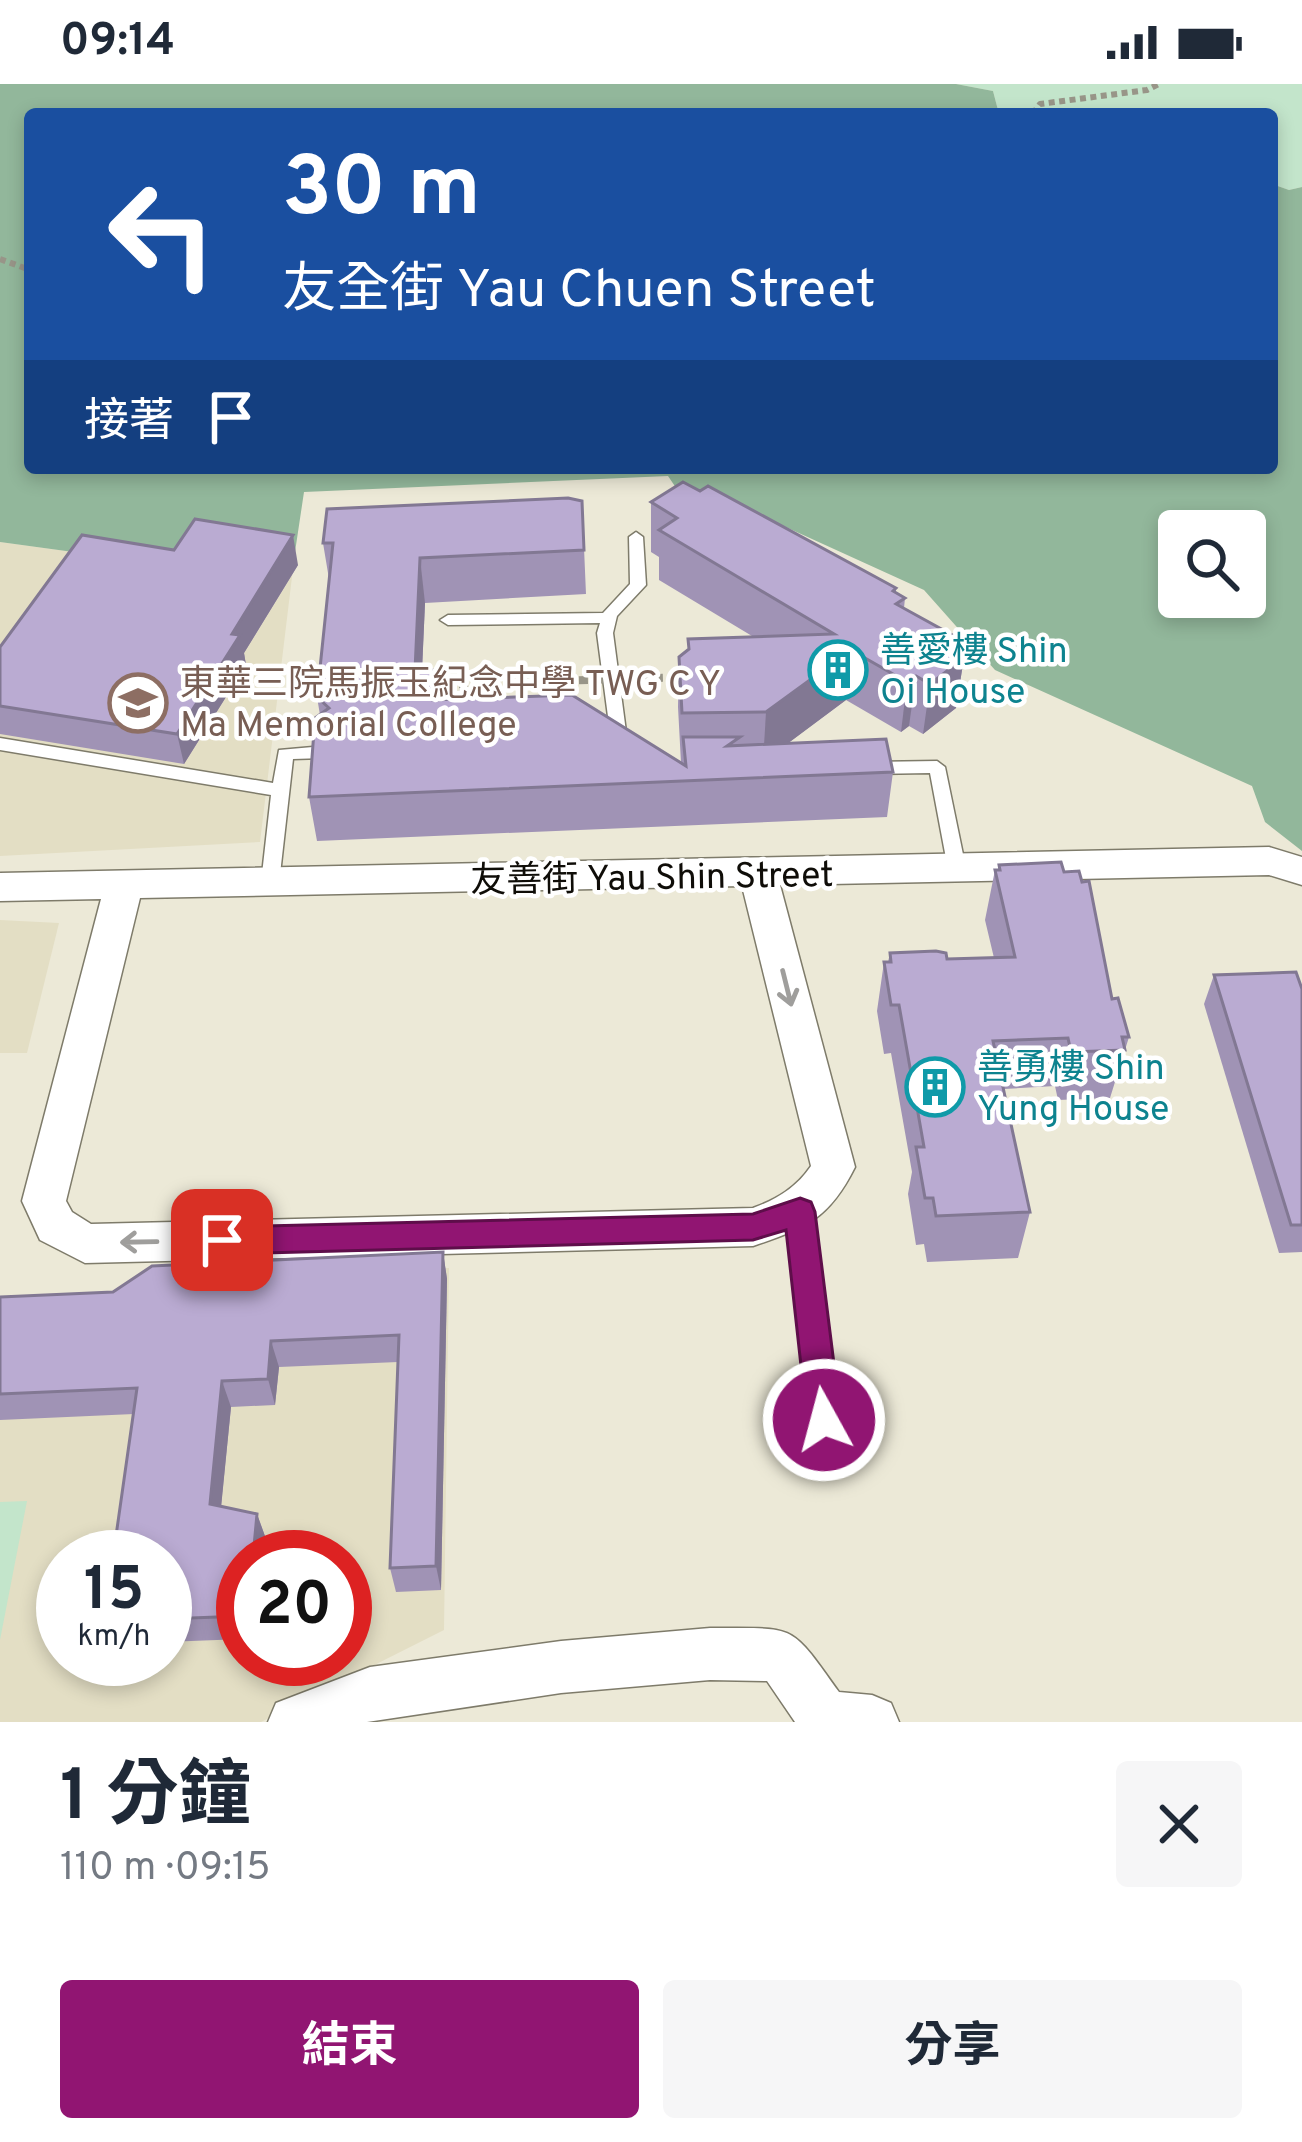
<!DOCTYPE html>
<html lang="zh-TW">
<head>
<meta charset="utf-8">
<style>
  :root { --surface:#fff; --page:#f6f6f7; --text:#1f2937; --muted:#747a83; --accent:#911572 }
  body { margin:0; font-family:Overpass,"Noto Sans TC",sans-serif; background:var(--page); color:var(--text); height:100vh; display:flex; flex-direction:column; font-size:45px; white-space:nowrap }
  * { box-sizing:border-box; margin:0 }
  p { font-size:39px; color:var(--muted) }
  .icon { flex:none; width:66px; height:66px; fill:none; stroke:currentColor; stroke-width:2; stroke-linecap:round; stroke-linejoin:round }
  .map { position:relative; height:1638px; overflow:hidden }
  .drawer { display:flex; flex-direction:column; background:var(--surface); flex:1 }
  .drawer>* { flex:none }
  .banner { position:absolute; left:24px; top:24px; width:1254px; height:366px; border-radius:12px; box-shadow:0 6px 18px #0003; background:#1a4fa0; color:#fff; overflow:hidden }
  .tools { position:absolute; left:1158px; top:426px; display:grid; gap:24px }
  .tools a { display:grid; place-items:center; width:108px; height:108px; border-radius:12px; background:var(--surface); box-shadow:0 6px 18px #0003; font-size:60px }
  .speed { position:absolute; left:36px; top:1446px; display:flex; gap:24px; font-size:60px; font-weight:700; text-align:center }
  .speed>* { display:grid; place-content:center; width:156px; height:156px; border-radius:50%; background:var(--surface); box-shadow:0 6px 18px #0003; line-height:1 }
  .speed small { font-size:30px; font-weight:400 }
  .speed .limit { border:18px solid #d22; background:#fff; color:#111 }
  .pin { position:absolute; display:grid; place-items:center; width:102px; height:102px; color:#fff; margin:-51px; border-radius:24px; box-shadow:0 6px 18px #0006 }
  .me { position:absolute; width:132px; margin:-66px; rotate:353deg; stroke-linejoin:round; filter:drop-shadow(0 0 9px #0008) }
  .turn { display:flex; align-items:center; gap:42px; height:252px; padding:0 60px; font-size:54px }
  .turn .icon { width:156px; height:156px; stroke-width:2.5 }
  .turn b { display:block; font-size:84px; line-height:102px }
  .then { display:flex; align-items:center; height:114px; padding:0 60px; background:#0003; gap:24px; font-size:45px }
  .round { display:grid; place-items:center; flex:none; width:126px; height:126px; border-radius:12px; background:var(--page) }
  .headline { display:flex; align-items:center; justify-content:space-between; height:204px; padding:0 60px }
  h1 { font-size:72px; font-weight:700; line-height:90px }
  .cta { display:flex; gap:24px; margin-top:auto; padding:24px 60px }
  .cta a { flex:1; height:138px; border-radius:12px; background:var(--accent); color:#fff; font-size:48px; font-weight:700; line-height:138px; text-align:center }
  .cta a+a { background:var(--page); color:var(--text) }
  .status { display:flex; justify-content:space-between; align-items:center; height:84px; padding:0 60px; background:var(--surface); direction:ltr }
  .status svg { height:33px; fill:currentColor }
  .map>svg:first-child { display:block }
  .built { fill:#e3dec4; fill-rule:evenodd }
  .green { fill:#c3e5cb }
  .forest { fill:#92b79b; fill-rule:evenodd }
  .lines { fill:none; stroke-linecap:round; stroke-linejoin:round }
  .service-casing { stroke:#7e7b6a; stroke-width:3 }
  .minor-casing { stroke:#7e7b6a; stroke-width:3 }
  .path-far1 { stroke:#989588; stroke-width:6; stroke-dasharray:6 4.5; stroke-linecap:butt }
  .path { stroke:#989588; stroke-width:8; stroke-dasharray:9 6; stroke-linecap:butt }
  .service { fill:#fff; fill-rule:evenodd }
  .minor { fill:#fff; fill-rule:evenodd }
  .path-bridge { stroke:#989588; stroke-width:8; stroke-dasharray:9 6; stroke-linecap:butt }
  .wall { fill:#a093b5 }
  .shaded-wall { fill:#827893 }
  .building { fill:#baabd2; stroke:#827893; stroke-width:3 }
  .oneway { stroke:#9f9e9c }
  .route { fill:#911572; stroke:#5e0e4a; stroke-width:3 }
  .labels { text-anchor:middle; stroke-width:9; stroke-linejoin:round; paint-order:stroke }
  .culture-label { font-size:36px; fill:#0d838f; stroke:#fff; text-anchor:start }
  .education-label { font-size:36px; fill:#785e54; stroke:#fff; text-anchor:start }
  .street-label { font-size:36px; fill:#0f0d08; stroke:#fff }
</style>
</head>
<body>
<div class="status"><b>09:14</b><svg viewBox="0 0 49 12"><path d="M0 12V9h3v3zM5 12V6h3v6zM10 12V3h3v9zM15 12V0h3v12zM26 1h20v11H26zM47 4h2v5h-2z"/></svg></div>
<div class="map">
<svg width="1302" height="1638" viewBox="0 0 1302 1638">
  <rect width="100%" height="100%" fill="#ece9d7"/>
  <g class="built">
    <path d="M184,452L295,468L260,758L0,772V458L161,480Z"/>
    <path d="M0,836L59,839L27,969H0Z"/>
    <path d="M449,1184L444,1546L261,1638H0V1233L123,1224L163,1192ZM63,1473H165V1575H63ZM243,1473H345V1575H243Z"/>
  </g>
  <g class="green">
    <path d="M956,0H1302V103L1289,106L1272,100V30H999L993,7Z"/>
    <path d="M27,1417L0,1556V1418Z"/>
  </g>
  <path class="forest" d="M0,0H956L993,7L999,30H30V384H1272V100L1289,106L1302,103V767L1265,738L1252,702L995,586L924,506L748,426H691L668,392L304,408L295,468L184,452L161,480L0,458ZM1179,447H1245V513H1179Z"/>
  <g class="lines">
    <defs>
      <g id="service">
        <path d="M636,448L643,453L646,501L617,532L613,549L628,663L620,669L612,663L597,549L600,539L448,541L440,536L448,531L603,529L630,500L629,453Z"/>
        <path d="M0,654L273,699L279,666L324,662L332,668L324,674L293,675L279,799L270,806L261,799L271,711L0,666Z"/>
        <path d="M937,677L945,683L966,785L957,791L948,785L930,689L870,690L862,684L870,678Z"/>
        <path d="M800,1119L807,1122L810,1128L835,1336L832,1343L824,1346L816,1343L813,1336L790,1128L793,1122Z"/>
      </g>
      <g id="minor">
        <path d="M1269,763L1302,773V801L1269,791L780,801L855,1083C829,1135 806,1144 753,1162L85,1179L40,1156L22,1117L101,815L0,817V789ZM742,802L811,1082C796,1104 777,1115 753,1124L91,1140L72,1128L66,1117L140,814Z"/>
        <path d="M710,1544C796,1545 788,1536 839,1608L872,1611L891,1619L899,1638H795L767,1597L710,1596L561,1609L367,1638H268L276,1619L370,1583L561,1557Z"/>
      </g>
    </defs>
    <use href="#service" class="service-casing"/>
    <use href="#minor" class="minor-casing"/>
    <g class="path-far1">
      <path d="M1033,30L1040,20L1147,6L1159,0"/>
      <path d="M0,175L30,186"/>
    </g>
    <path class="path" d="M463,622L464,599"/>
    <use href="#service" class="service"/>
    <use href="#minor" class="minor"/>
    <path class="path-bridge" d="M429,601L684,593"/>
  </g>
  <g class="wall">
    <path d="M700,407L896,504V508L905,514L904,524L954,552L952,561L965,567L956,624L923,650L909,642L901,648L846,616L788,659L893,688L887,733L317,757L309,713L320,631L317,613L329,495L323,459L582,417L586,510L425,519L422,586H433L436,616L681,679L678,623L679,573L752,552L659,496V473L651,468V418Z"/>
    <path d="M174,466L298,481L244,569L246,581L184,680L0,650V563Z"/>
    <path d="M999,781L1112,915L1129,953L1110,1014L1058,1016L1055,1002L1004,1005L1030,1128L1018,1174L927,1178L924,1160L916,1161L908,1110L912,1088L891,969L884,970L877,927L884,878H888L890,869L947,875L994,874L985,836L995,786H998Z"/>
    <path d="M1214,891L1302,905V1168L1279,1169L1204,920Z"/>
    <path d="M443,1168L447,1195L441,1506L396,1508L390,1484L398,1278L279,1283L275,1321L231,1323L221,1422L257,1430L266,1455L243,1473V1555L165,1558V1473L134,1330L0,1336V1213L113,1208Z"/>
  </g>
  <g class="shaded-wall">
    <path d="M293,451L298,481L244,569L246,581L184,680L177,650L232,550Z"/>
    <path d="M420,474L425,519L420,631L415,587Z"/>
    <path d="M954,552L949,586L965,567L956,624L923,650L930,600L947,557Z"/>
    <path d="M851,566L846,616L763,678L766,628Z"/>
    <path d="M916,592L909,642L901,648L907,598Z"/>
    <path d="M443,1168L447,1195L441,1506L436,1482Z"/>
    <path d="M271,1257L279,1283L275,1321L268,1295Z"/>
    <path d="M222,1297L231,1323L219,1444L210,1420Z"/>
    <path d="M257,1430L266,1455L264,1473H253Z"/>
  </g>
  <g class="building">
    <path d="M683,398L700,407L708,402L896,504L893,507L905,514L896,520L954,552L947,557L965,567L960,571L964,574L930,600L916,592L907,598L851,566L766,628L682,629L679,573L689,565L688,555L834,550L659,446L677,434L651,418Z"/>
    <path d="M568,414L582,417L584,466L420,474L415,587L433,586V616L572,611L686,682L683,653H740L727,662L886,655L893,688L309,713L315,634L329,624L317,613L333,459H323L327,425Z"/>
    <path d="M195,435L293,451L232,550L240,551L177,650L0,622V563L82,451L174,466Z"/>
    <path d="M1061,778L1064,788L1079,787L1082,798L1089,797L1112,915L1118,914L1129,953H1122L1125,966L1071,968L1068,954L993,957L1030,1128L936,1132L933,1114H925L916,1063H924L899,921H891L884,878H891L890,869L936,867L946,869L947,875L1015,873L995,786H1000L999,781Z"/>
    <path d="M1296,888L1302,905V1141H1291L1214,891Z"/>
    <path d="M443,1168L436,1482L390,1484L399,1251L271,1257L268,1295L222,1297L210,1420L257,1430L253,1473H243V1532L165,1535V1473H113L137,1304L0,1310V1213L113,1208L152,1182Z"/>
  </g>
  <defs><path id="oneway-shaft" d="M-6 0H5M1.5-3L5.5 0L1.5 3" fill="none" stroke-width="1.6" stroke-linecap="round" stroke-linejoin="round" transform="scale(3)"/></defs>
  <g class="oneway">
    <use href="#oneway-shaft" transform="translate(787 904) rotate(76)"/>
    <use href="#oneway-shaft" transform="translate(139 1158) rotate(179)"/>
  </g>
  <path class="route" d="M800,1114L811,1118L815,1128L841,1336L836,1348L824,1352L812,1348L807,1336L786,1146L753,1156L222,1170L211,1166L206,1156L211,1147L222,1143L753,1130Z"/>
  <defs>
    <symbol id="building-ring" viewBox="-11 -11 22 22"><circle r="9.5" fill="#fff" stroke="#0f9aa8" stroke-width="1.5"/><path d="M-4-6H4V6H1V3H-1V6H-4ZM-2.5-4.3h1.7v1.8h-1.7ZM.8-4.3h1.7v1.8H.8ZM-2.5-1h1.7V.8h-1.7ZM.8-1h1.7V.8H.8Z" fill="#0f9aa8"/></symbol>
    <symbol id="school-ring" viewBox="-11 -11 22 22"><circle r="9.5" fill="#fff" stroke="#8d6e63" stroke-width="1.5"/><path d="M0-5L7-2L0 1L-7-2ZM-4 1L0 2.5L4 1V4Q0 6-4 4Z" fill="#8d6e63"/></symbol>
  </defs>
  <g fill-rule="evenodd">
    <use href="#building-ring" x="805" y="553" width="66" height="66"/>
    <use href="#school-ring" x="105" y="586" width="66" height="66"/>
    <use href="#building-ring" x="902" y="970" width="66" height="66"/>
  </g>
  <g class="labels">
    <g class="culture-label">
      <text x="880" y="578">善愛樓 Shin<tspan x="880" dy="41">Oi House</tspan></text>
      <text x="977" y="995">善勇樓 Shin<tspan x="977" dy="41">Yung House</tspan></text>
    </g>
    <g class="education-label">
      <text x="180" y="611">東華三院馬振玉紀念中學 TWG C Y<tspan x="180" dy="41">Ma Memorial College</tspan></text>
    </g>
    <g class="street-label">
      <text transform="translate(652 792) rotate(-1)" y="13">友善街 Yau Shin Street</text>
    </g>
  </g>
</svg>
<div class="tools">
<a><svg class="icon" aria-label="search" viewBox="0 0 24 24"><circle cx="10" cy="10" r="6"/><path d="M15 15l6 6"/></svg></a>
</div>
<div class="speed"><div>15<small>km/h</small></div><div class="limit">20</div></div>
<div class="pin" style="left:222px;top:1156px;background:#d93025"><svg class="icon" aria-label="arrive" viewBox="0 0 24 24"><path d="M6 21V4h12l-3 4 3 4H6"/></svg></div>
<svg class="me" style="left:824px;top:1336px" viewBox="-20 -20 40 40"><circle r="17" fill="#911572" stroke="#fff" stroke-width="3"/><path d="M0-11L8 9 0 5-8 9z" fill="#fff"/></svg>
<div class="banner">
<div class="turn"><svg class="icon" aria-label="left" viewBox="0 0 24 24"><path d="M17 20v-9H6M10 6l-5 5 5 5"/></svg><div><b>30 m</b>友全街 Yau Chuen Street</div></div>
<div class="then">接著<svg class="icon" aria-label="arrive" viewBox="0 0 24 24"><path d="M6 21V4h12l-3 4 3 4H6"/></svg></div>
</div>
</div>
<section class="drawer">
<div class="headline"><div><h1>1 分鐘</h1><p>110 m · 09:15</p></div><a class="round"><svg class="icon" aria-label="close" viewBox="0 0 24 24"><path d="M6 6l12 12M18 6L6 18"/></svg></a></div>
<div class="cta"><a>結束</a><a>分享</a></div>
</section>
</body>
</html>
